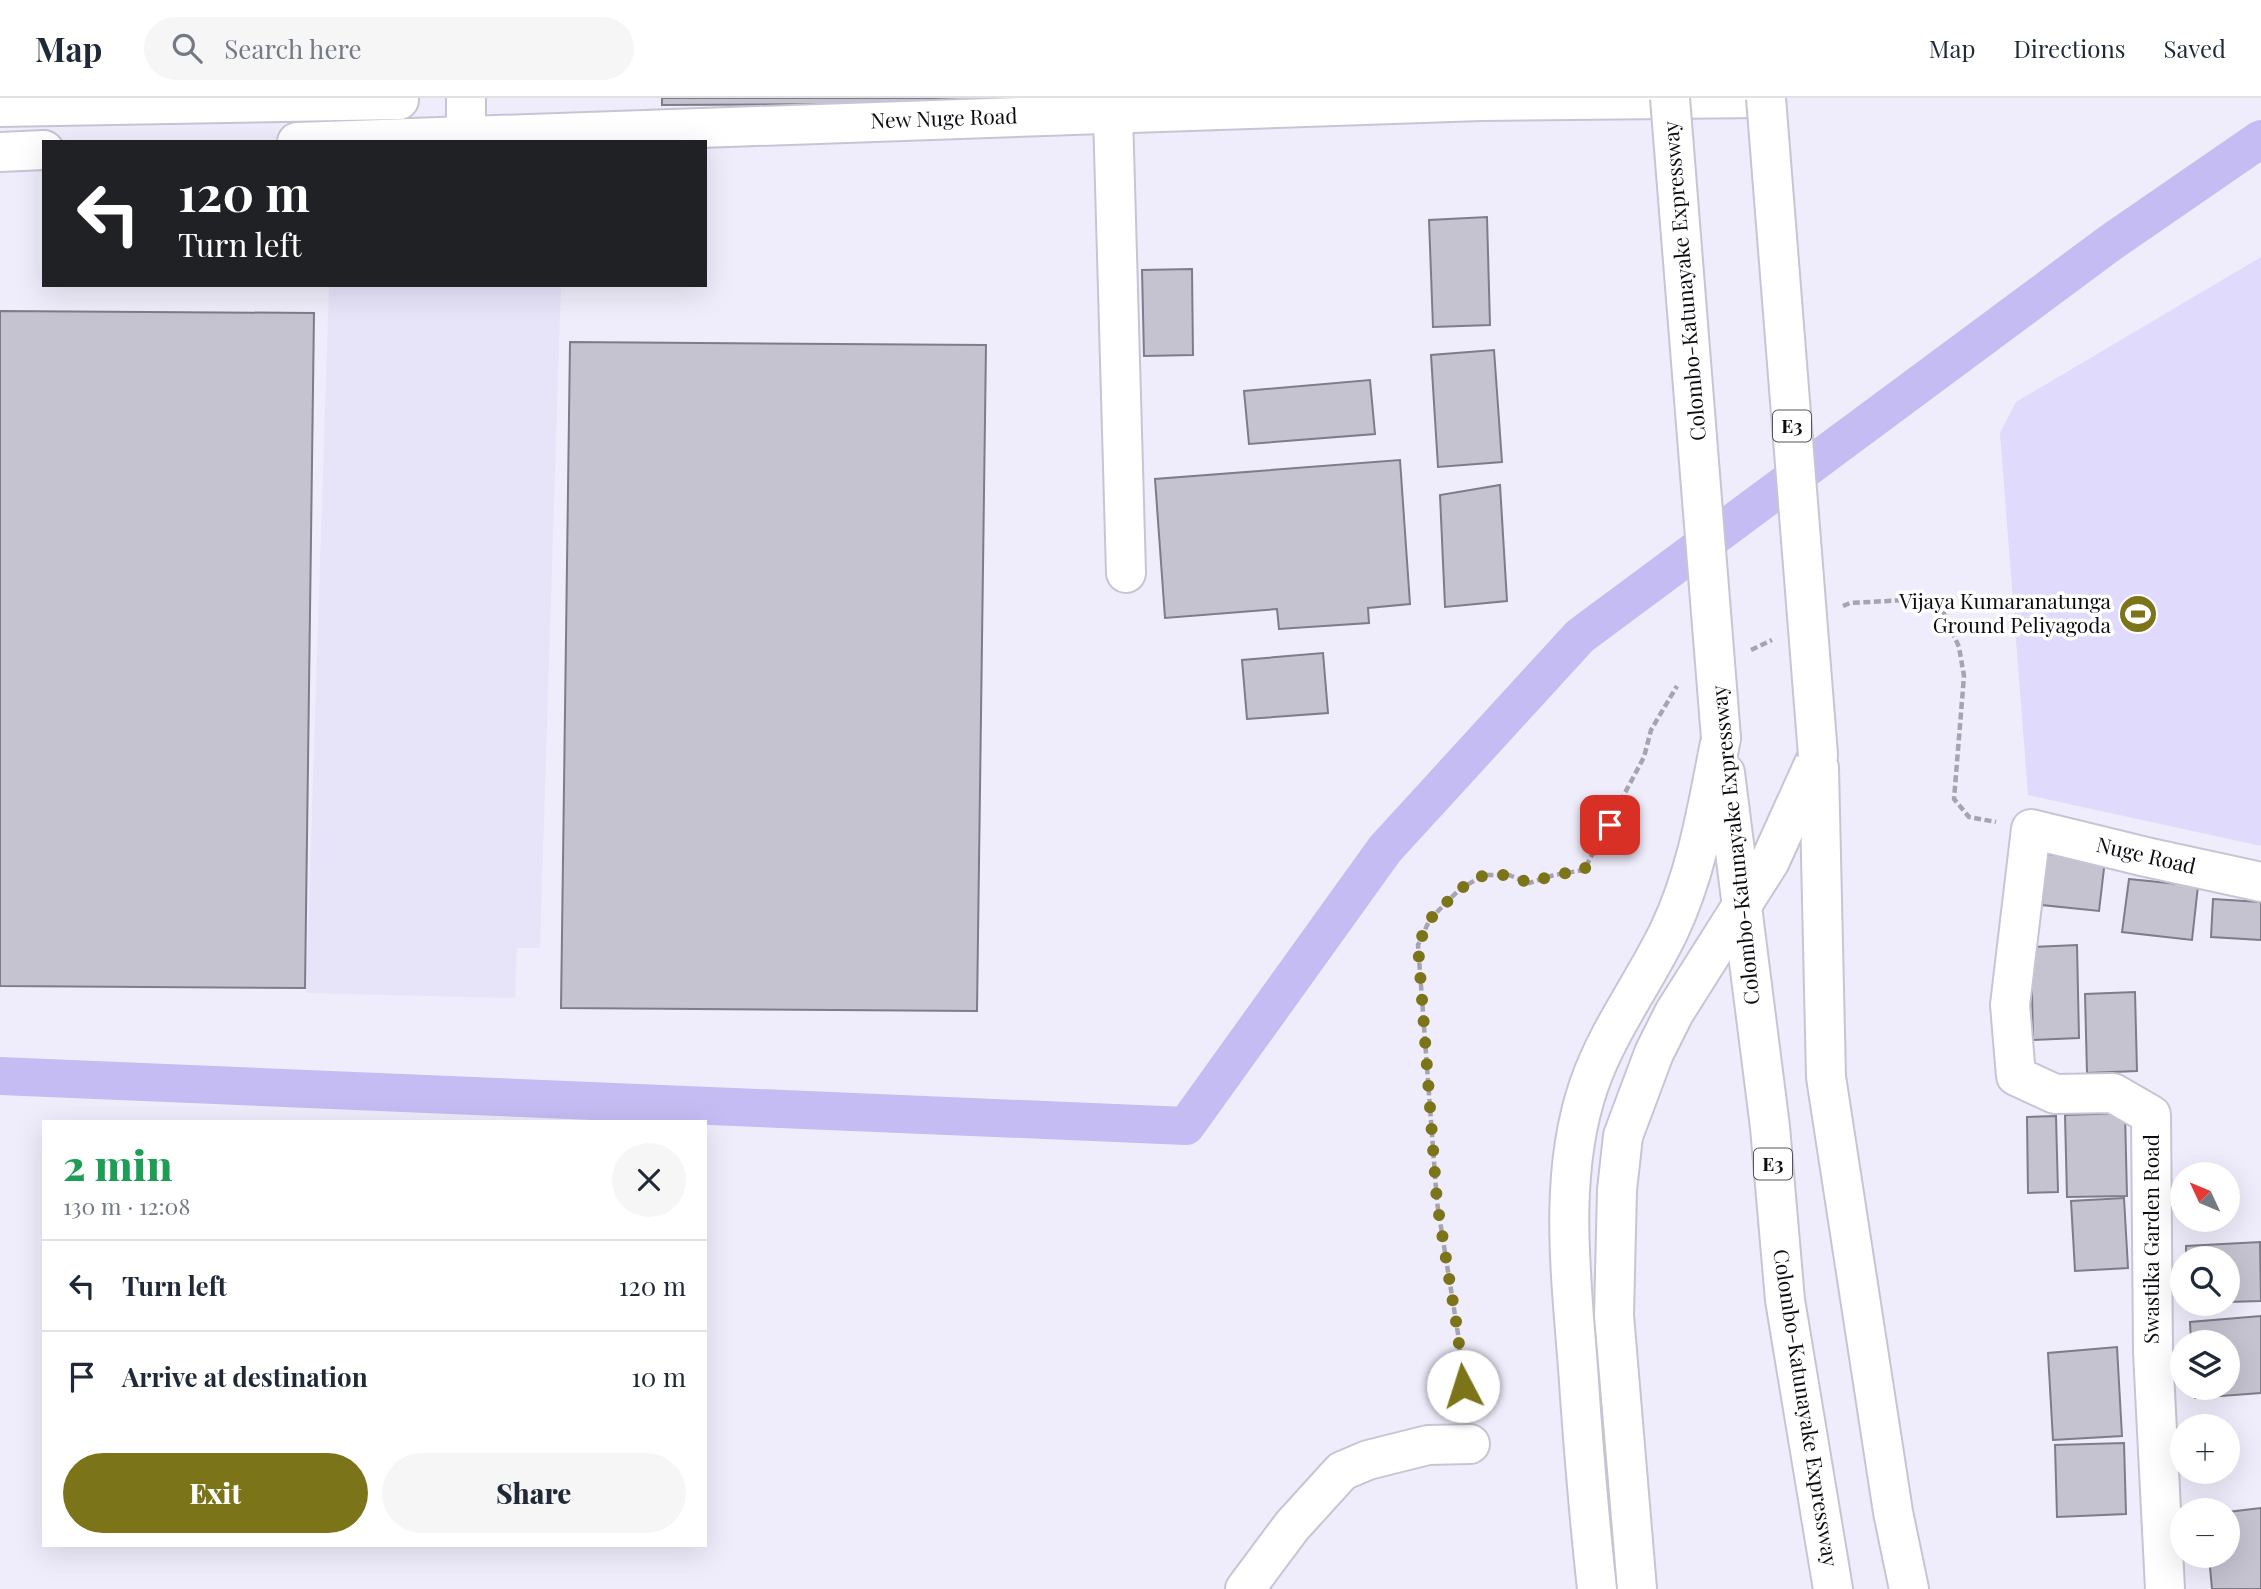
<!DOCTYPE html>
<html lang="en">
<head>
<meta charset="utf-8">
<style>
  :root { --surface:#fff; --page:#f6f6f7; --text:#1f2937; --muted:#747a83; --line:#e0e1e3; --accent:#7b7418 }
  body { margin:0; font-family:"Playfair Display",serif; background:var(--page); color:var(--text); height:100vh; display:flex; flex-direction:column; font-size:26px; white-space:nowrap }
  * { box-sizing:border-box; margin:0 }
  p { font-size:23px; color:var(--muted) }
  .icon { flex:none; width:38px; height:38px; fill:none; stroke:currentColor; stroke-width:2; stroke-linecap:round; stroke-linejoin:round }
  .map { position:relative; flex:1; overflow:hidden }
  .sheet { position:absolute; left:42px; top:1022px; width:665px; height:427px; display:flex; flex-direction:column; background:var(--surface); border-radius:0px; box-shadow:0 7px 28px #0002 }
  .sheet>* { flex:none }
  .hud { position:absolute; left:42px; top:42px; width:665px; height:147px; border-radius:0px; box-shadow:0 7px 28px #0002; background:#202124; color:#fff; overflow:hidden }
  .needle { width:46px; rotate:314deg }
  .controls { position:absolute; left:2170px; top:1064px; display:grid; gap:14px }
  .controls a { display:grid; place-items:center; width:70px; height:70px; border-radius:50%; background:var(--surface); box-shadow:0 7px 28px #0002; font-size:35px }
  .pin { position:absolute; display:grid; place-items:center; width:60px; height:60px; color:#fff; margin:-30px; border-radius:14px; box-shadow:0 4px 10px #0006 }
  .me { position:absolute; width:77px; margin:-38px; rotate:355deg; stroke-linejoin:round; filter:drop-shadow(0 0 5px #0008) }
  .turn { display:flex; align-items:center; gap:24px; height:147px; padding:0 21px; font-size:32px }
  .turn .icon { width:91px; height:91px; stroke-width:2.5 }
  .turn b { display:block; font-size:49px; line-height:60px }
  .round { display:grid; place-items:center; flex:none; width:74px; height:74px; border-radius:37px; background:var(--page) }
  .overview { display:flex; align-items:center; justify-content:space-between; height:119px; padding:0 21px }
  h1 { font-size:42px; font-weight:800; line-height:52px; color:#1e9e55 }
  .button { display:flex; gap:14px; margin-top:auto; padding:14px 21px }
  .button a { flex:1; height:80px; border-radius:42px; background:var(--accent); color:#fff; font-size:28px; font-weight:800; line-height:80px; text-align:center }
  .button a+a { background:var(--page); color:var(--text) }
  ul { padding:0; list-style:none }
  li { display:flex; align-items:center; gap:21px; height:91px; padding:0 21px; border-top:2px solid var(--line) }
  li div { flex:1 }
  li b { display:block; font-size:26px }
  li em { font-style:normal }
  header { display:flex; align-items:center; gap:42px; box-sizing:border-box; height:98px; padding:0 35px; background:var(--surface); border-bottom:2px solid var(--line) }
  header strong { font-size:33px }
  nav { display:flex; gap:38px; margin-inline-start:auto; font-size:24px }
  .search { width:490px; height:63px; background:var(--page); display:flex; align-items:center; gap:18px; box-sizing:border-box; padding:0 24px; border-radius:38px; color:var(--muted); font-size:26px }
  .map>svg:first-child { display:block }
  .built { fill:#e7e4fa }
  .green { fill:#e0dbfc }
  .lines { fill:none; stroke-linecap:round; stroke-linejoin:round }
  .canal { stroke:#c5bcf3; stroke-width:38 }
  .building { fill:#c5c3d0; stroke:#7e7c88; stroke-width:2 }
  .minor-casing { stroke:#c7c5d3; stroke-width:42 }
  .major-casing { stroke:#c7c5d3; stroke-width:42 }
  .highway-casing { stroke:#c7c5d3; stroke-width:42 }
  .path { stroke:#a6a4af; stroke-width:4.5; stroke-dasharray:7 3.5; stroke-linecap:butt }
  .minor { stroke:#fff; stroke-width:38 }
  .major { stroke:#fff; stroke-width:38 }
  .highway { stroke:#fff; stroke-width:38 }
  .highway-bridge-casing { stroke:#c7c5d3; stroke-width:42; stroke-linecap:butt }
  .highway-bridge { stroke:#fff; stroke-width:38 }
  .route { stroke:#7b7418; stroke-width:12; stroke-dasharray:0 21.6 }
  .labels { text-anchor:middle; stroke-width:7; stroke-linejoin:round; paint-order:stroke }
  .shield { fill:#fff; stroke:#555458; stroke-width:2 }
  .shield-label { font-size:19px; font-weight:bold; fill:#0c0b10 }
  .street-label { font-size:21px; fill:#0c0b10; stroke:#fff }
  .poi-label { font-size:21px; fill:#0c0b10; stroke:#fff; text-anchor:end }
</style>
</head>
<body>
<header>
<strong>Map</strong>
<div class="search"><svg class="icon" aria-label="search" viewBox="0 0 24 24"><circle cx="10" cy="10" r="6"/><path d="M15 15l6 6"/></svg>Search here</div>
<nav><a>Map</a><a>Directions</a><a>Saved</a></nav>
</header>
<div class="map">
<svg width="2261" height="1491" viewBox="0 0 2261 1491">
  <rect width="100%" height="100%" fill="#efedfb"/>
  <path class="built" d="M329,187H561L540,850H517L515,900L306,895Z"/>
  <path class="green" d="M2261,159V748L2028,697L2000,335L2016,304Z"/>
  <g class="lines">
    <path class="canal" d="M0,978L1186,1028L1385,751L1580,538L2110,145L2261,41"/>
  </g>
  <g class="building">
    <path d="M662,0H997V5L662,7Z"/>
    <path d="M1487,119L1490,227L1433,229L1429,122Z"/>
    <path d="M1192,171L1193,257L1144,258L1142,172Z"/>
    <path d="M0,213L314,215L305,890L0,888Z"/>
    <path d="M570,244L986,247L977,913L561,910Z"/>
    <path d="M1494,252L1502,364L1438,369L1431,257Z"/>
    <path d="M1370,282L1375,336L1249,346L1244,293Z"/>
    <path d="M1400,362L1410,506L1368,510L1369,525L1279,531L1277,511L1165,520L1155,381Z"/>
    <path d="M1500,387L1507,503L1445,509L1440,397Z"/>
    <path d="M1323,555L1328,615L1247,621L1242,562Z"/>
    <path d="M2047,756L2105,762L2099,813L2042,807Z"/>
    <path d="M2129,781L2198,788L2192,842L2122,834Z"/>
    <path d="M2213,801L2261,804V842L2211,839Z"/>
    <path d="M2077,847L2079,940L2033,942L2031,849Z"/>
    <path d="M2135,894L2137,973L2087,975L2085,896Z"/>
    <path d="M2125,1015L2127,1098L2067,1099L2065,1017Z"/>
    <path d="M2056,1018L2058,1094L2028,1095L2027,1019Z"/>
    <path d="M2124,1100L2128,1170L2075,1173L2071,1103Z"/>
    <path d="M2260,1144L2261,1203L2228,1204V1160H2186V1148Z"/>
    <path d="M2261,1218V1295L2195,1300V1290H2228V1244H2191L2190,1224Z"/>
    <path d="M2117,1249L2122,1338L2053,1342L2048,1255Z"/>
    <path d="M2124,1345L2126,1416L2057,1419L2055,1347Z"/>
    <path d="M2261,1410V1491H2212L2209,1458H2228V1414Z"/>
  </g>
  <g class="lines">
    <defs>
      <g id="minor">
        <path d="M0,9L399,2"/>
        <path d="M1113,16L1126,475"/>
        <path d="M466,38V0"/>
        <path d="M1245,1491L1292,1428L1342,1373L1368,1362L1428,1347L1470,1346"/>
        <path d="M2165,1491L2153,1254L2151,1017L2113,995L2055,996L2016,978L2010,907L2031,731L2146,759L2261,784"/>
      </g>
      <g id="major">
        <path d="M297,44L1481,3L1760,0"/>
        <path d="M0,54L44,52"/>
      </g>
      <g id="highway">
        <path d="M1819,670L1826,979L1893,1414L1909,1491"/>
        <path d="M1725,675L1770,1029L1785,1202L1833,1491"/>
        <path d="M1597,1491C1589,1418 1583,1344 1578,1270C1571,1177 1558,1077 1589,987C1608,932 1644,885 1669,833C1698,772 1708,705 1721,640"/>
        <path d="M1637,1491L1614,1217L1617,1092L1623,1038L1654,955L1674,915L1770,763L1818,657"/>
      </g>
    </defs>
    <use href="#minor" class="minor-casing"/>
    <use href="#major" class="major-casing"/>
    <use href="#highway" class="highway-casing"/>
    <g class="path">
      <path d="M1843,508L1850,505L1924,501L1942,511L1959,549L1964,578L1954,701L1969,719L1996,724"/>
      <path d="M1751,552L1772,542"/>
      <path d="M1466,1310L1458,1236L1437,1104L1418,847L1430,821L1460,791L1484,777H1509L1529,785L1554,777L1584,772L1644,659L1651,632L1677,588"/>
    </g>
    <use href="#minor" class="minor"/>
    <use href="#major" class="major"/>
    <use href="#highway" class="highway"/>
    <defs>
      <g id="highway-bridge">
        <path d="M1670,0L1721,640"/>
        <path d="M1766,0L1818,657"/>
      </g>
    </defs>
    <use href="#highway-bridge" class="highway-bridge-casing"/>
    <use href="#highway-bridge" class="highway-bridge"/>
  </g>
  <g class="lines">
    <path class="route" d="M1463,1288L1458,1236L1437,1104L1418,847L1430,821L1460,791L1484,777H1509L1529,785L1554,777L1584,772L1610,727"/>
  </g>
  <defs>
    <symbol id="stadium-disc" viewBox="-11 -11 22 22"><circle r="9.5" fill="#7b7418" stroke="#fff"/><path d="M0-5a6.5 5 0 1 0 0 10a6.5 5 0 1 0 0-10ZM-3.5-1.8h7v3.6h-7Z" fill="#fff"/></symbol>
  </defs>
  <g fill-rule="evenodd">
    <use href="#stadium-disc" x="2116" y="494" width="44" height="44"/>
  </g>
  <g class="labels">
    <g class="shield">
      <rect x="1773" y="312.5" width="38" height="31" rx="5"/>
      <rect x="1754" y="1050.5" width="38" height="31" rx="5"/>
    </g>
    <g class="shield-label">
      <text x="1792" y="335">E3</text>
      <text x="1773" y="1073">E3</text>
    </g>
    <g class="street-label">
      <text transform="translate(944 21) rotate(-2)" y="7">New Nuge Road</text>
      <text transform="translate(1685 183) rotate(-95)" y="7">Colombo-Katunayake Expressway</text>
      <text transform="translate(1736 747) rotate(-96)" y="7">Colombo-Katunayake Expressway</text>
      <text transform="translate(2146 758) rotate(13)" y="7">Nuge Road</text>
      <text transform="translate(2152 1141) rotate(-90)" y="7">Swastika Garden Road</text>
      <text transform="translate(1805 1310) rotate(81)" y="7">Colombo-Katunayake Expressway</text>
    </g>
    <g class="poi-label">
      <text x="2111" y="511">Vijaya Kumaranatunga<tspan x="2111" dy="24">Ground Peliyagoda</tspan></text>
    </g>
  </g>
</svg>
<div class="controls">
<a><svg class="needle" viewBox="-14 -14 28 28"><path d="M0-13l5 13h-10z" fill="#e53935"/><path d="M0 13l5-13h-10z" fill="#747a83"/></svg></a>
<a><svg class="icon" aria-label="search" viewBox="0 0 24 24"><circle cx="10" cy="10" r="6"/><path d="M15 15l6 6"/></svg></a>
<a><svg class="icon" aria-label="layers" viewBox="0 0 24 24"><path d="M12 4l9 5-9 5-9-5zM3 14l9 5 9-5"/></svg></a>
<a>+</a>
<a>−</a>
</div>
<div class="pin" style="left:1610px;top:727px;background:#d93025"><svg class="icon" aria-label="arrive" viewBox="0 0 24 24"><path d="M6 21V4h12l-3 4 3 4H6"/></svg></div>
<svg class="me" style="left:1463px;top:1288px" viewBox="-20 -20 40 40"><circle r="19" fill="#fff"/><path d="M0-13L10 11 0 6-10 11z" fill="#7b7418"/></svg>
<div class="hud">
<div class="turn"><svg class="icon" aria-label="left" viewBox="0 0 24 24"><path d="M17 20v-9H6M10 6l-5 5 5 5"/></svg><div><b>120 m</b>Turn left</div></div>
</div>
<section class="sheet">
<div class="overview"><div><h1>2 min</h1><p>130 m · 12:08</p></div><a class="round"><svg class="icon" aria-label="close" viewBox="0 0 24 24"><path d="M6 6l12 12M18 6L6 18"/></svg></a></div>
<ul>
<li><svg class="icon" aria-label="left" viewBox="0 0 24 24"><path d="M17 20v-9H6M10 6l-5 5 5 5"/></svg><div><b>Turn left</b></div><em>120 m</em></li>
<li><svg class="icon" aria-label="arrive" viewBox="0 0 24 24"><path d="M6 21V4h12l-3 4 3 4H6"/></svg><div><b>Arrive at destination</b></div><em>10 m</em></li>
</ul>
<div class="button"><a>Exit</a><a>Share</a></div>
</section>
</div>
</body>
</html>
